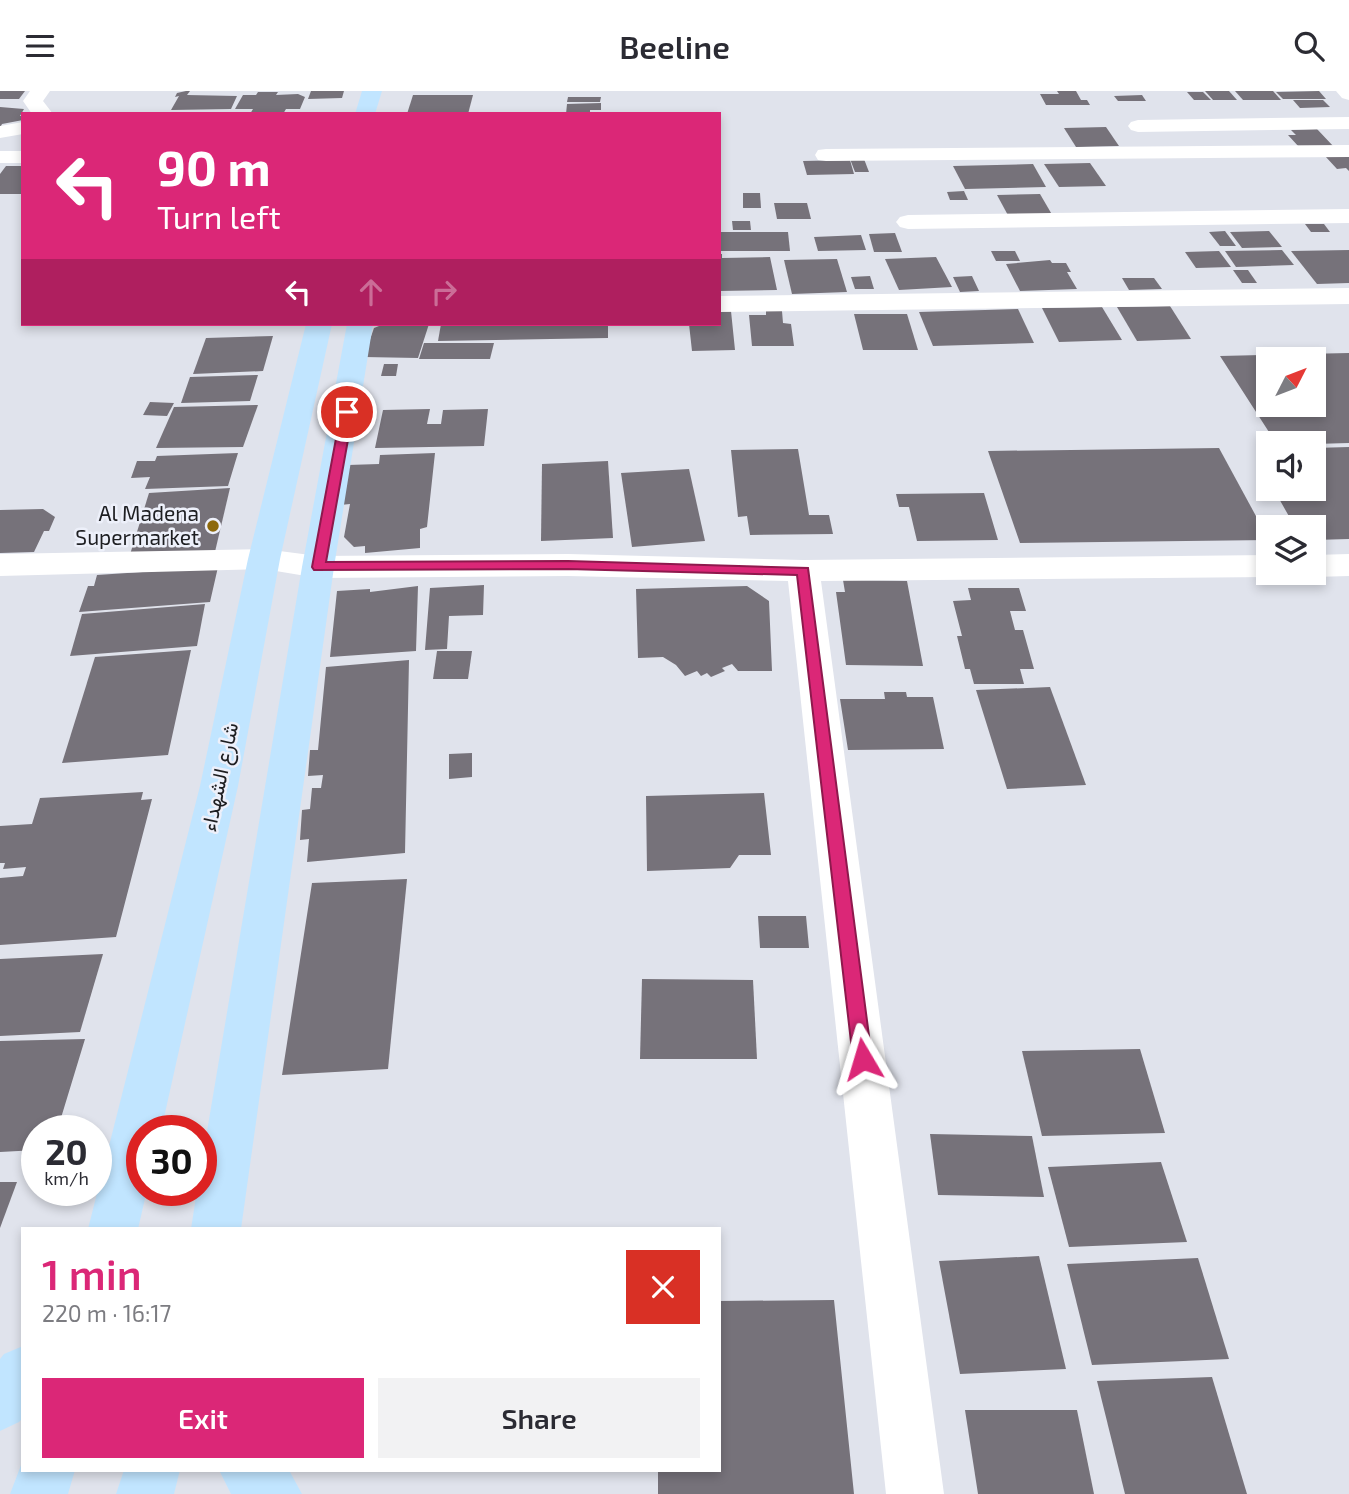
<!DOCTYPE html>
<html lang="en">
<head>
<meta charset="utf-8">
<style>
  :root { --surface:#fff; --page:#f2f2f3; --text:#2b2b33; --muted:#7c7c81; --accent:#db2777 }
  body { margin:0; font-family:"Exo 2",Vazirmatn,sans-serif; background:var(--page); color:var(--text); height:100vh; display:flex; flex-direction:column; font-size:26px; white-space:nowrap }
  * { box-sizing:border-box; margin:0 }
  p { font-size:23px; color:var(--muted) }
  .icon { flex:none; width:38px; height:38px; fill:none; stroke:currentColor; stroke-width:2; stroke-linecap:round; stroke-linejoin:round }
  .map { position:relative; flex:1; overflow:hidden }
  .panel { position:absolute; left:21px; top:1136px; width:700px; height:245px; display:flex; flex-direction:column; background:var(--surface); border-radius:0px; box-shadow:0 4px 10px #0003 }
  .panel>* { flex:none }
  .hud { position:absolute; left:21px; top:21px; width:700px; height:214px; border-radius:0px; box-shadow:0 4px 10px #0003; background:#db2777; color:#fff; overflow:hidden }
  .needle { width:46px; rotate:48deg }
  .controls { position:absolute; left:1256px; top:256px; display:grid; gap:14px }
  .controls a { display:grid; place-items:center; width:70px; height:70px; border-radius:0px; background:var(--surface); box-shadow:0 4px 10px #0003; font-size:35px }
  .speed { position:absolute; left:21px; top:1024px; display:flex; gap:14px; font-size:35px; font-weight:700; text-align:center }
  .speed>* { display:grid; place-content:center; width:91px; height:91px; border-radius:50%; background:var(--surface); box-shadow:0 4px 10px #0003; line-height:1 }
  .speed small { font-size:18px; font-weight:400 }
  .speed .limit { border:10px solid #d22; background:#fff; color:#111 }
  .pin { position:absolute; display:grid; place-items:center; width:60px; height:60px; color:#fff; margin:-30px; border:4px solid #fff; border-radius:50%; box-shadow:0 2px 7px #0007 }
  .me { position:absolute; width:77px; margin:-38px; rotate:353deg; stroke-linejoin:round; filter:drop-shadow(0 0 5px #0008) }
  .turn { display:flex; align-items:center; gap:24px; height:147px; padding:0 21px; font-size:32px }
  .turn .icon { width:91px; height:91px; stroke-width:2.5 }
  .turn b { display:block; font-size:49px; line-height:60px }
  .lanes { display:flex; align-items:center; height:66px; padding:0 21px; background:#0003; justify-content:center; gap:35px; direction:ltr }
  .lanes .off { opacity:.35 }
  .round { display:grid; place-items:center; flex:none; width:74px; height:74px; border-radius:0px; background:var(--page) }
  .overview { display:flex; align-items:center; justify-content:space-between; height:119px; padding:0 21px }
  h1 { font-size:42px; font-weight:600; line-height:52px; color:var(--accent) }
  .cta { display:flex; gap:14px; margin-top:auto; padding:14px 21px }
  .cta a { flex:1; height:80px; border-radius:0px; background:var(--accent); color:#fff; font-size:28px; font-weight:600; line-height:80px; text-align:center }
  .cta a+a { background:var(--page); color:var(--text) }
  header { display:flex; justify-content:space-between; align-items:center; height:91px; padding:0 21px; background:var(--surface); font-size:32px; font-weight:600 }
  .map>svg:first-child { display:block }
  .building { fill:#76727a; fill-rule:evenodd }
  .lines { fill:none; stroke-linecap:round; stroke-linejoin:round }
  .minor { fill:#fff; fill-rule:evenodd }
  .major { fill:#c1e5ff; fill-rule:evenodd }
  .route { fill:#db2777; stroke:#8e194d; stroke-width:2 }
  .poi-dot { fill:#8d690b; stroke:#edf0fa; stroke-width:2.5 }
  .labels { text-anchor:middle; stroke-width:5; stroke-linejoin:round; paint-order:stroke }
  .poi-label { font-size:21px; fill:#1d1e21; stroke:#edf0fa; text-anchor:end }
  .street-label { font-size:21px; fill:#1d1e21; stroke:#edf0fa }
</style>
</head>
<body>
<header><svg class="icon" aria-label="menu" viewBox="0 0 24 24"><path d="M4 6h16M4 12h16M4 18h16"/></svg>Beeline<svg class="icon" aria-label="search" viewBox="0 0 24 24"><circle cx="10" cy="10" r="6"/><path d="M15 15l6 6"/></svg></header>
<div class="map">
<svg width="1349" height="1403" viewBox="0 0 1349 1403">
  <rect width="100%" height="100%" fill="#e0e3ec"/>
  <g class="building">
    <path d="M0,0H25L19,8H0Z"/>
    <path d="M186,0H190L187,4L237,5L231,18L171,19L179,5L175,6L177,2Z"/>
    <path d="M311,0H344L342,7L308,8Z"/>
    <path d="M1057,0H1076L1081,9H1087L1090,14H1046L1040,3H1059Z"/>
    <path d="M1205,0H1229L1237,9H1213Z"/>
    <path d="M1235,0H1273L1281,9H1243Z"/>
    <path d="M1319,0L1326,8H1283L1276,1Z"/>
    <path d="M258,1H278L276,4L298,3L305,6L300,18H286L283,23H250L253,18H235L243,4H256Z"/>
    <path d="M1187,1H1203L1211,9H1194Z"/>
    <path d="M413,4H473L468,23H407Z"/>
    <path d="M1142,4L1146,10H1118L1114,5Z"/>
    <path d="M568,6H601L600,11H567Z"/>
    <path d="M1293,9H1323L1330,16L1300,17Z"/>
    <path d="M601,12V19H590V23H566L567,13Z"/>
    <path d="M0,16L24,18L20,25H23V29L2,33L0,37Z"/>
    <path d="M1106,36L1119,55L1076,56L1064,37Z"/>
    <path d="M1317,38L1334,56H1299L1288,44H1296L1291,39Z"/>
    <path d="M1325,65H1349V80L1346,77L1337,78Z"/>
    <path d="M850,68H864L869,81H855Z"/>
    <path d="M850,69L854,83L807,84L803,70Z"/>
    <path d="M1090,72L1106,95L1059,96L1044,73Z"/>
    <path d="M1033,73L1046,96L965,98L953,75Z"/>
    <path d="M6,75H23V103H0V83Z"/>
    <path d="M964,100L968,109H950L947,101Z"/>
    <path d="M743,102H760L761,117H743Z"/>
    <path d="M1040,103L1054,127L1010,128L997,104Z"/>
    <path d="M774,112H807L811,128H777Z"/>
    <path d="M732,130H750L751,139H733Z"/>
    <path d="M1305,133H1324L1330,141H1311Z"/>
    <path d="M1225,140L1236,155H1220L1209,141Z"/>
    <path d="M1269,140L1282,156L1242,157L1230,141Z"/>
    <path d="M719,141H788L790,160H720Z"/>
    <path d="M895,142L902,161H874L869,143Z"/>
    <path d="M861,144L866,159L818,160L814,146Z"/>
    <path d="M1282,159L1294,174L1236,176L1225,160Z"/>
    <path d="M1349,159V192L1317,193L1291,160Z"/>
    <path d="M991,160H1015L1020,170H996Z"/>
    <path d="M1219,160L1231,176L1196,177L1185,161Z"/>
    <path d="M719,163H722V167L770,166L777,199L719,200Z"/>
    <path d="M936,166L952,196L899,199L885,168Z"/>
    <path d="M837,168L847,201L792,203L784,169Z"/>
    <path d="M1050,169L1052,172H1066L1071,181H1067L1077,198L1020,200L1006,173Z"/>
    <path d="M1233,179H1248L1257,192H1242Z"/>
    <path d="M870,185L874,198H855L851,186Z"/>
    <path d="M972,185L979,200L960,201L953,186Z"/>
    <path d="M1122,187H1154L1162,198L1129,199Z"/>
    <path d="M1170,215L1191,248L1137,250L1117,216Z"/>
    <path d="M1102,216L1122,249L1059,251L1042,217Z"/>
    <path d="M1018,218L1034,252L933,255L919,221Z"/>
    <path d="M766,219L782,220L783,232L791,233L794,255H752L749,224H766Z"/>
    <path d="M719,220H731L735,259L692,260L689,233H719Z"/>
    <path d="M854,223H907L918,259H863Z"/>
    <path d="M384,233H429L418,267L364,266L374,237Z"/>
    <path d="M441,233H608V247L438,250Z"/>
    <path d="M273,245L263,280L193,283L206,247Z"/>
    <path d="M424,252H494L490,268H419Z"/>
    <path d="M1349,262V352L1314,353L1276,352L1220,265ZM1269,268H1314V313H1269Z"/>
    <path d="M384,273H398L396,285H381Z"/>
    <path d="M258,284L250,310L181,312L190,286Z"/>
    <path d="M150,311L174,312L167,325L143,324Z"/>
    <path d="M258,314L243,356L156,357L174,316Z"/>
    <path d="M430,318L427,333H441L443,319L488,318L484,355L375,357L383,319Z"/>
    <path d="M1349,356V448L1314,449V436H1295L1273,397H1314V357Z"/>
    <path d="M1219,357L1269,449L1020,452L988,360Z"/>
    <path d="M798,358L809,424H829L833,443L750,444L747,425L738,426L731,359Z"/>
    <path d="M238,362L228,395L145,398L150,386L131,387L137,370H155L157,365Z"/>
    <path d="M435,362L427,436L420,438V457L365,462V455L354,456L344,446L350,413L340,414L348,374L379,373L380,364Z"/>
    <path d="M608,370L613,447L541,450L542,373Z"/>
    <path d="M689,378L705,450L632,456L621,382Z"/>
    <path d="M230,397L214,465L128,470L149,402Z"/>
    <path d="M984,402L998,449L917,450L909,416H899L896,403Z"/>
    <path d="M43,418L55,426L49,440H44L34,461L0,462V419Z"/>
    <path d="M218,476L210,511L79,521L88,495H94L97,484Z"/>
    <path d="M843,489L907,490L923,575L846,574L836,501H845Z"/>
    <path d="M484,494L483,524L449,525L447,558L425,559L430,497Z"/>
    <path d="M418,495L416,560L330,566L337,500L370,498V501Z"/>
    <path d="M747,495L769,510L772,580H738L732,573L722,577L725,580L711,586L707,582L701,585L697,580L685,585L676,574L663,566L638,567L636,498Z"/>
    <path d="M968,497H1019L1026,520H1010L1015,539H1023L1034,578H1020L1024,593H974L970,578H965L957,545H962L953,510L971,509Z"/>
    <path d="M205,513L197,555L70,565L82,523Z"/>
    <path d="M191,559L168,664L62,672L95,566Z"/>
    <path d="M437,560H472L468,588H433Z"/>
    <path d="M409,569L405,762L307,771L309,748L300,749L302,719L310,718L312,697H321L323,684L308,685L310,659H318L326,576Z"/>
    <path d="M1050,596L1086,694L1007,698L976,599Z"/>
    <path d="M884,601H906L907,606H933L944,658L848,659L840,608H885Z"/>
    <path d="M472,662V686L449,688V663Z"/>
    <path d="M143,701L141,709L152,708L116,846L0,854V787L23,785L26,776L3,778L5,772H0V735L32,733L40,707Z"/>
    <path d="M764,702L771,764H739L730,777L647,780L646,705Z"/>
    <path d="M407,788L388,978L282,984L312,792Z"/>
    <path d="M758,825H806L809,857H760Z"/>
    <path d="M103,863L80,941L0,945V868Z"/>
    <path d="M642,888L753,889L757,968H640Z"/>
    <path d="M85,948L57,1040H37V1059L0,1061V950Z"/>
    <path d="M1140,958L1165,1042L1042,1045L1022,960Z"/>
    <path d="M930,1043L1032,1045L1044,1106L938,1104Z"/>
    <path d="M1161,1071L1187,1151L1069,1156L1048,1076Z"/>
    <path d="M0,1091H17L0,1137Z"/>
    <path d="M1039,1165L1066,1278L960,1283L939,1170Z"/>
    <path d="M1198,1167L1229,1268L1092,1274L1067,1173Z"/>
    <path d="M834,1209L854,1403H658V1379H719V1210Z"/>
    <path d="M1212,1286L1247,1403H1125L1097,1290Z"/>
    <path d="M965,1319H1077L1094,1403H978Z"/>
  </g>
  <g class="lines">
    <g class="minor">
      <path d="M30,0H50L43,10L53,23H32L23,10Z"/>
      <path d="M1336,0H1349V9L1342,7Z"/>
      <path d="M1349,26V38L1138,41L1131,39L1128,35L1131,31L1138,29Z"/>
      <path d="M23,31V43L0,47V35Z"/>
      <path d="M1349,54V66L826,70L818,69L815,64L818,59L826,58Z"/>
      <rect x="0" y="60" width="23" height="12"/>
      <path d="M1349,118V132L908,138L900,136L896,131L900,126L908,124Z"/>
      <path d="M1349,197V213L719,221V205Z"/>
      <path d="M264,458L318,465L568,463L803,469L1269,464V481H1281L1269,486L821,490L944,1403H886L788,490L568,485L318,487L264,478L0,485V463Z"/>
      <path d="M1349,463V485L1314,486L1302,481H1314V464Z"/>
    </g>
    <g class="major">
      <path d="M362,0H382L375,23H355Z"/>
      <path d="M306,233H332L280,468L238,695L161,1040H142V1099H147L138,1138H88L200,695L248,468Z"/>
      <path d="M347,233H373L334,476L241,1138H191L197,1099H201V1076L302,476Z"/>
      <path d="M23,1255V1327L19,1331L0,1340V1268L4,1263Z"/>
      <path d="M23,1369V1379H75L68,1403H10Z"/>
      <path d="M124,1379H180L174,1403H116Z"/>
      <path d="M219,1379H289L302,1403H231Z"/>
    </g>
  </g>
  <path class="route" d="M347,318L353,321L326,471L568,470L808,477L872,968L869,975L863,977L856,975L853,968L797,484L568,478L314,479L312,476L341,321Z"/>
  <circle class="poi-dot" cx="213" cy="435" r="7"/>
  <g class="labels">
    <g class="poi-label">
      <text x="199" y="430">Al Madena<tspan x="199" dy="24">Supermarket</tspan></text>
    </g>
    <g class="street-label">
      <text transform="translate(220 686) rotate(-78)" y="7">شارع الشهداء</text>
    </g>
  </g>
</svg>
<div class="controls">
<a><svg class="needle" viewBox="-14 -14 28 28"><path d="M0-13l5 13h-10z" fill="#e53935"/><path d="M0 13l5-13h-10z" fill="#7c7c81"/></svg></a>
<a><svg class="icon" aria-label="sound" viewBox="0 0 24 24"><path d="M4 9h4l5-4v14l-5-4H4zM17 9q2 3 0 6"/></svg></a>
<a><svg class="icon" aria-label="layers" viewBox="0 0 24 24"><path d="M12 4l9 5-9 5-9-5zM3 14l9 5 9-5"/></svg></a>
</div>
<div class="speed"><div>20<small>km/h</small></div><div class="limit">30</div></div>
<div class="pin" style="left:347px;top:321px;background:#d93025"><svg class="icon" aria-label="arrive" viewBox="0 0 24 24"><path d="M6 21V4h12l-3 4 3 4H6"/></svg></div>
<svg class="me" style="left:863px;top:968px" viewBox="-20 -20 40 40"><path d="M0-17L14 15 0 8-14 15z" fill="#db2777" stroke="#fff" stroke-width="4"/></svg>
<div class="hud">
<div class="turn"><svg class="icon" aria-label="left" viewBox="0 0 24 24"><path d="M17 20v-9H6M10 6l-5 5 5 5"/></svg><div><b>90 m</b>Turn left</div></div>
<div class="lanes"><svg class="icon" aria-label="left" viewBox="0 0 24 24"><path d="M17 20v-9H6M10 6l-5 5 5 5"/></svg><svg class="icon off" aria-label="ahead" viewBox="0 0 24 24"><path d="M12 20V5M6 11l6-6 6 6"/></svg><svg class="icon off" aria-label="right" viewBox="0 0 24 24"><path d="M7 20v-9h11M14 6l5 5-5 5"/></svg></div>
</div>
<section class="panel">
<div class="overview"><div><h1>1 min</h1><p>220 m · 16:17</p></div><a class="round" style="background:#d93025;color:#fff"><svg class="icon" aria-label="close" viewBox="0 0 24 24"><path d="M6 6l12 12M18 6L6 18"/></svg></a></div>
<div class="cta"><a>Exit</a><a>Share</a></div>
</section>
</div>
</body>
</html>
